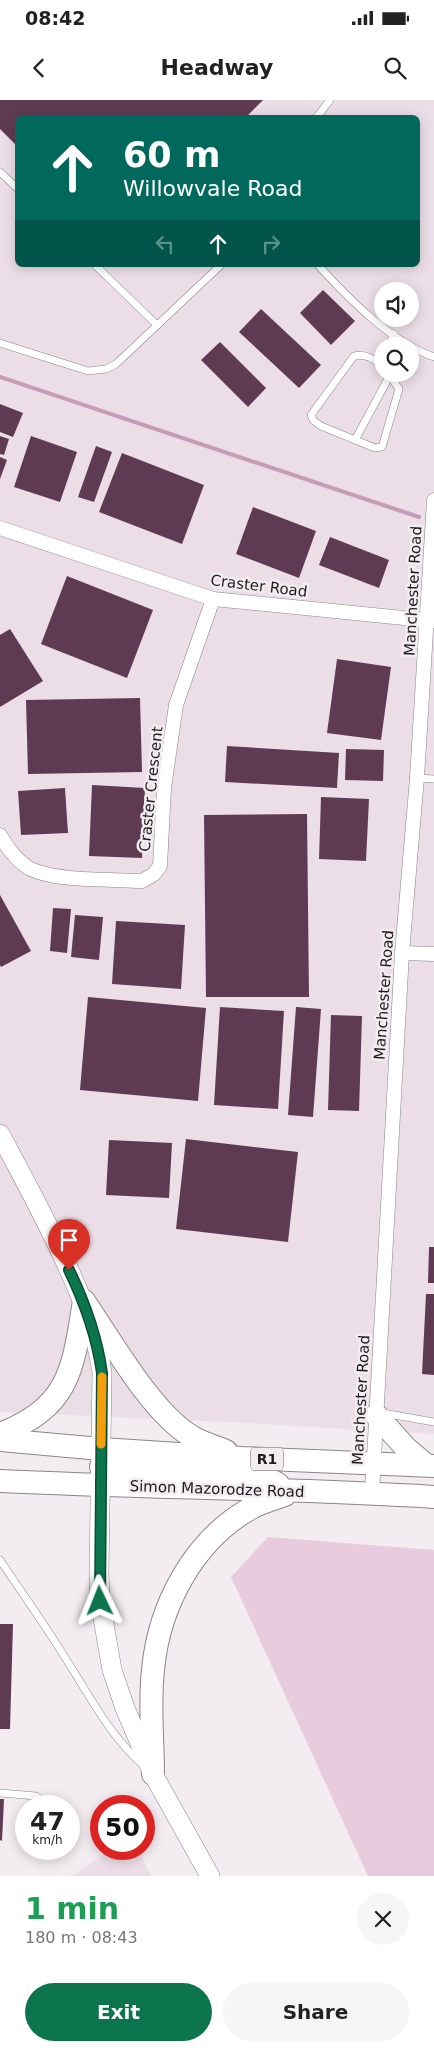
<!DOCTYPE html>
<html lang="en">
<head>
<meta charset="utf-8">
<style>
  :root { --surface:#fff; --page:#f6f6f6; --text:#222; --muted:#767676; --accent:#0d754d }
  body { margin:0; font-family:"DejaVu Sans",sans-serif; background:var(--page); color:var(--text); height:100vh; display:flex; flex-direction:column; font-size:19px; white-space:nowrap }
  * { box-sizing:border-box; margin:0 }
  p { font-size:16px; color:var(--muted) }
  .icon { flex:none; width:28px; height:28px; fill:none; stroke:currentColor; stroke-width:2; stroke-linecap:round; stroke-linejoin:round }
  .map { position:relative; height:1776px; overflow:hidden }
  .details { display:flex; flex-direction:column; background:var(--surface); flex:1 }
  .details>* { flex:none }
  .guide { position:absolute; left:15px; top:15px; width:405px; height:152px; border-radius:8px; box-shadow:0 2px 12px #0003; background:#00695c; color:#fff; overflow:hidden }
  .tools { position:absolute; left:374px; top:182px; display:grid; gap:10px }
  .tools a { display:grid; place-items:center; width:45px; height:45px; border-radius:50%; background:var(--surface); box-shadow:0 2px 12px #0003; font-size:25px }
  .speed { position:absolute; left:15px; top:1695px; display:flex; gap:10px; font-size:25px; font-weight:700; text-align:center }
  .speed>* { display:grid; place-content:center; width:65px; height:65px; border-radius:50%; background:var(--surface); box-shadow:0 2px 12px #0003; line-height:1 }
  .speed small { font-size:12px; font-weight:400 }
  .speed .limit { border:8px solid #d22; background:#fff; color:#111 }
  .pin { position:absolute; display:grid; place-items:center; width:42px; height:42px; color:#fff; margin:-51px -21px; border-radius:50% 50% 50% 0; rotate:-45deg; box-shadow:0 0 5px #0007 }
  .pin .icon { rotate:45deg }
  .me { position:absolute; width:55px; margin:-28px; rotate:358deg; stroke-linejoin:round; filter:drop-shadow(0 0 4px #0008) }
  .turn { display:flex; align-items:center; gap:18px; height:105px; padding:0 25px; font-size:22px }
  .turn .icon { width:65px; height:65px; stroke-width:2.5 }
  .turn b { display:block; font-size:35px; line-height:42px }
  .lanes { display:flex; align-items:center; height:48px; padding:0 25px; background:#0003; justify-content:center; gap:25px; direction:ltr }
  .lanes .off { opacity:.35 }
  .round { display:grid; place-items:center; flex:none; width:52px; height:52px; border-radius:26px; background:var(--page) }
  .summary { display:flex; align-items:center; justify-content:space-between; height:85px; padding:0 25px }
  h1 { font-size:30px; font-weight:700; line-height:38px; color:#1e9e55 }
  .button { display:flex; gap:10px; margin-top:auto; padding:10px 25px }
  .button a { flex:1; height:58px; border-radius:30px; background:var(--accent); color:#fff; font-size:20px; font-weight:700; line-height:58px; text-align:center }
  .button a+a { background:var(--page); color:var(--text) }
  .status { display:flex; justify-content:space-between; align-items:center; height:35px; padding:0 25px; background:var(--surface); direction:ltr }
  .status svg { height:14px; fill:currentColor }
  header { display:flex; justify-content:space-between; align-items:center; height:65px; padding:0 25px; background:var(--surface); font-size:22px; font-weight:700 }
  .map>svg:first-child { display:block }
  .built { fill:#ecdee7; fill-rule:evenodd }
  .green { fill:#e8ccde }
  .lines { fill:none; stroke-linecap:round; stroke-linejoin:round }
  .stream { stroke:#c69bb7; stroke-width:4 }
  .building { fill:#5f3b53 }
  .service-casing { stroke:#8c8589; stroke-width:8 }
  .minor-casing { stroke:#8c8589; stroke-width:15 }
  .secondary-casing { stroke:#8c8589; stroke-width:20 }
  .trunk-casing { stroke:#8c8589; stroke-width:24 }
  .service { stroke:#fff; stroke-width:7 }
  .minor { stroke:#fff; stroke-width:14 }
  .secondary { stroke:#fff; stroke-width:19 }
  .trunk { stroke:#fff; stroke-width:22 }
  .route-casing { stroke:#084c32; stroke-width:12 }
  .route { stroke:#0d754d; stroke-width:9 }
  .slow { stroke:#f59e0b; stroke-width:9 }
  .labels { text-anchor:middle; stroke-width:5; stroke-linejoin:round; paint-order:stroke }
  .shield { fill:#f3ecf0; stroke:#5e5a5c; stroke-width:1 }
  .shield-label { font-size:14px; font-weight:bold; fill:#1e1c1d }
  .street-label { font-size:15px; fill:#1e1c1d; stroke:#f3ecf0 }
</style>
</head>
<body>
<div class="status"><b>08:42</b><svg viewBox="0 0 49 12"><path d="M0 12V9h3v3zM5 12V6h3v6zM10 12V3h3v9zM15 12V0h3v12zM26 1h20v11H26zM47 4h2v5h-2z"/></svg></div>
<header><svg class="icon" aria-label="back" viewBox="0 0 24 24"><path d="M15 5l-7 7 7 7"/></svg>Headway<svg class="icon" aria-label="search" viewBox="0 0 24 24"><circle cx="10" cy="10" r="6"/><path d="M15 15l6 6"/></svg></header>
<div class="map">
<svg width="434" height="1776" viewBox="0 0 434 1776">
  <rect width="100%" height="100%" fill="#f3ecf0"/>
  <g class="built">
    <path d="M0,0H434V1334L227,1322L0,1312ZM18,18H418V165H18ZM382,191H410V219H382ZM382,246H410V274H382Z"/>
    <path d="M112,1749H137L151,1776H72Z"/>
  </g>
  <path class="green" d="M268,1437L434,1450V1776H368L231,1477Z"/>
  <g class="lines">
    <path class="stream" d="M0,277L419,417"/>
  </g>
  <g class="building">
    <path d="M0,0H263L245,18H18V47L0,29Z"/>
    <path d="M323,190L355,221L331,245L300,213Z"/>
    <path d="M261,209L321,265L299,288L239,232Z"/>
    <path d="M220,242L266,288L248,307L201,260Z"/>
    <path d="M0,304L23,313L13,337L0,332Z"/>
    <path d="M0,336L9,339L4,355L0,354Z"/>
    <path d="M31,336L77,352L60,402L14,387Z"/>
    <path d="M96,346L112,352L94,402L78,397Z"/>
    <path d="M122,353L204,385L182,444L99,412Z"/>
    <path d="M0,357L7,360L0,379Z"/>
    <path d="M253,407L316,431L299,478L236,454Z"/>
    <path d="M330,437L389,460L379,488L319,465Z"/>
    <path d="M67,476L153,510L127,578L41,544Z"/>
    <path d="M10,529L43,581L0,607V535Z"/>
    <path d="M337,559L391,567L381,640L327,633Z"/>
    <path d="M140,598L142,672L28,674L26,600Z"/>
    <path d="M227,646L339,653L337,688L225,682Z"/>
    <path d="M346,649L384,650L383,681L345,680Z"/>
    <path d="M92,685L145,688L142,758L89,756Z"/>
    <path d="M65,688L68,733L21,735L18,691Z"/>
    <path d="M321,697L369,699L366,761L319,759Z"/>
    <path d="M307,714L309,897H206L204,715Z"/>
    <path d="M0,795L31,851L1,867L0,865Z"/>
    <path d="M53,808L71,809L67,853L50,851Z"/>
    <path d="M75,815L103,817L99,860L71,857Z"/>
    <path d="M116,821L185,825L181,889L112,884Z"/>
    <path d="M88,897L206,908L198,1001L80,990Z"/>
    <path d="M220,907L284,911L278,1009L214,1005Z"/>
    <path d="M296,907L321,909L313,1017L288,1015Z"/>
    <path d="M331,915L362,916L359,1011L328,1010Z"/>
    <path d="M186,1039L298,1052L288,1142L176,1129Z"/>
    <path d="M109,1040L172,1043L169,1098L106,1095Z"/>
    <path d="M429,1147H434V1183H428Z"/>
    <path d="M426,1194H434V1275L422,1274Z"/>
    <path d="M0,1524H13L10,1629H0Z"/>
    <path d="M0,1699H4L2,1741L0,1740Z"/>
  </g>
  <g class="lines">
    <defs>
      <g id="service">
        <path d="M316,18L330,0"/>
        <path d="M0,72L18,89"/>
        <path d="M95,165L157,225"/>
        <path d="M318,165C348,198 391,242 434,257"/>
        <path d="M0,243L88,271L106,269L116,264L221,165"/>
        <path d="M388,246L394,234"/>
        <path d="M382,267C376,259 364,253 354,256L311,315L314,321L321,326L375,348L382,347L399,289L389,274"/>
        <path d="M355,340L390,275"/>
        <path d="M417,678L434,679"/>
        <path d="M383,1313L434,1322"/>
        <path d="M0,1460C22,1493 45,1525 66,1559C89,1595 110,1636 142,1664"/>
        <path d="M0,1693L36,1696L48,1706"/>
        <path d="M69,1729L70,1732"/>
      </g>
      <g id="minor">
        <path d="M0,428L213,499L434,521"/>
        <path d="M0,735C7,747 15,759 27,767C52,782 112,779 142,781L154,774L160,766L164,688L176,605L213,499"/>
        <path d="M402,853L434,854"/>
        <path d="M372,1393L402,853L417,678L434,400"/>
      </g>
      <path id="secondary" d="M0,1034C21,1073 41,1111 60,1150C79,1191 96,1228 102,1273L99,1473L100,1501L112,1570L125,1608L153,1674L210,1776"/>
      <g id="trunk">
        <path d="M84,1201C111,1240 151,1312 191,1336C201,1343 215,1346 226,1351"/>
        <path d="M376,1315L407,1349L426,1365"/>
        <path d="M0,1334C71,1306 73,1268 84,1201"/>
        <path d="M0,1340L101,1349L241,1358L434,1366"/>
        <path d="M101,1367L261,1375L278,1384"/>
        <path d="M0,1381C145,1388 290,1388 434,1397"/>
        <path d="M153,1674C153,1639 149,1604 153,1570C159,1505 194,1439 253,1407C263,1402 274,1399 285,1395"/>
      </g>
    </defs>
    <use href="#service" class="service-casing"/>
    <use href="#minor" class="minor-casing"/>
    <use href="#secondary" class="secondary-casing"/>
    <use href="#trunk" class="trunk-casing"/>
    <use href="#service" class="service"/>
    <use href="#minor" class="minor"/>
    <use href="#secondary" class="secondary"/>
    <use href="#trunk" class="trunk"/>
  </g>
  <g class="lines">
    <defs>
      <path id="route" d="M69,1170C85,1203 97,1237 102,1273L100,1501"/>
    </defs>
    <use href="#route" class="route-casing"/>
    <use href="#route" class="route"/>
    <path class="slow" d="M101,1344L102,1277"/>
  </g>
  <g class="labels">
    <rect class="shield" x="251" y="1347.5" width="32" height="23" rx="4"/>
    <g class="shield-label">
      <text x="267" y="1364">R1</text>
    </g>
    <g class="street-label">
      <text transform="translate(259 486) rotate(7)" y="5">Craster Road</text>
      <text transform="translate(413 491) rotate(-87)" y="5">Manchester Road</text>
      <text transform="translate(151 689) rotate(-84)" y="5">Craster Crescent</text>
      <text transform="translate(384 895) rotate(-86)" y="5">Manchester Road</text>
      <text transform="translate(361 1300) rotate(-87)" y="5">Manchester Road</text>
      <text transform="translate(217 1389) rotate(2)" y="5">Simon Mazorodze Road</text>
    </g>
  </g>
</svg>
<div class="tools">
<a><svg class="icon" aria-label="sound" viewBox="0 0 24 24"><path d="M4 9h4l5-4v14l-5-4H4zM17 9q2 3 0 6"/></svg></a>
<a><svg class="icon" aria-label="search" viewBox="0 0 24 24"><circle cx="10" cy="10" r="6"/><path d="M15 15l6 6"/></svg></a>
</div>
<div class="speed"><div>47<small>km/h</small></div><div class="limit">50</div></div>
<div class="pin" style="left:69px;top:1170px;background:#d93025"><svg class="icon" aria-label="arrive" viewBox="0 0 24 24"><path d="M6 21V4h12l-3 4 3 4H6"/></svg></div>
<svg class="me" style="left:100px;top:1501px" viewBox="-20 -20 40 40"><path d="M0-17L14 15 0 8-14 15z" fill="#0d754d" stroke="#fff" stroke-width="4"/></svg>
<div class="guide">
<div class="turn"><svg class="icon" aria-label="ahead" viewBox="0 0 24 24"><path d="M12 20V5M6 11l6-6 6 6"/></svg><div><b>60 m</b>Willowvale Road</div></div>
<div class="lanes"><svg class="icon off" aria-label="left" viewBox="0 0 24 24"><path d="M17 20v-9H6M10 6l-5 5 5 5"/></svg><svg class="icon" aria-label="ahead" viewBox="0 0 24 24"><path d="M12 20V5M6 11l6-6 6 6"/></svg><svg class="icon off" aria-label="right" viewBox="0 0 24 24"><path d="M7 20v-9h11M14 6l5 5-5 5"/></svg></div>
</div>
</div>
<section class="details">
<div class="summary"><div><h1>1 min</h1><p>180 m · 08:43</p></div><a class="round"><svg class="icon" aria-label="close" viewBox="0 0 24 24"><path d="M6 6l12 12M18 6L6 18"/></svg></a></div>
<div class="button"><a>Exit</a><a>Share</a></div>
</section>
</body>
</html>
